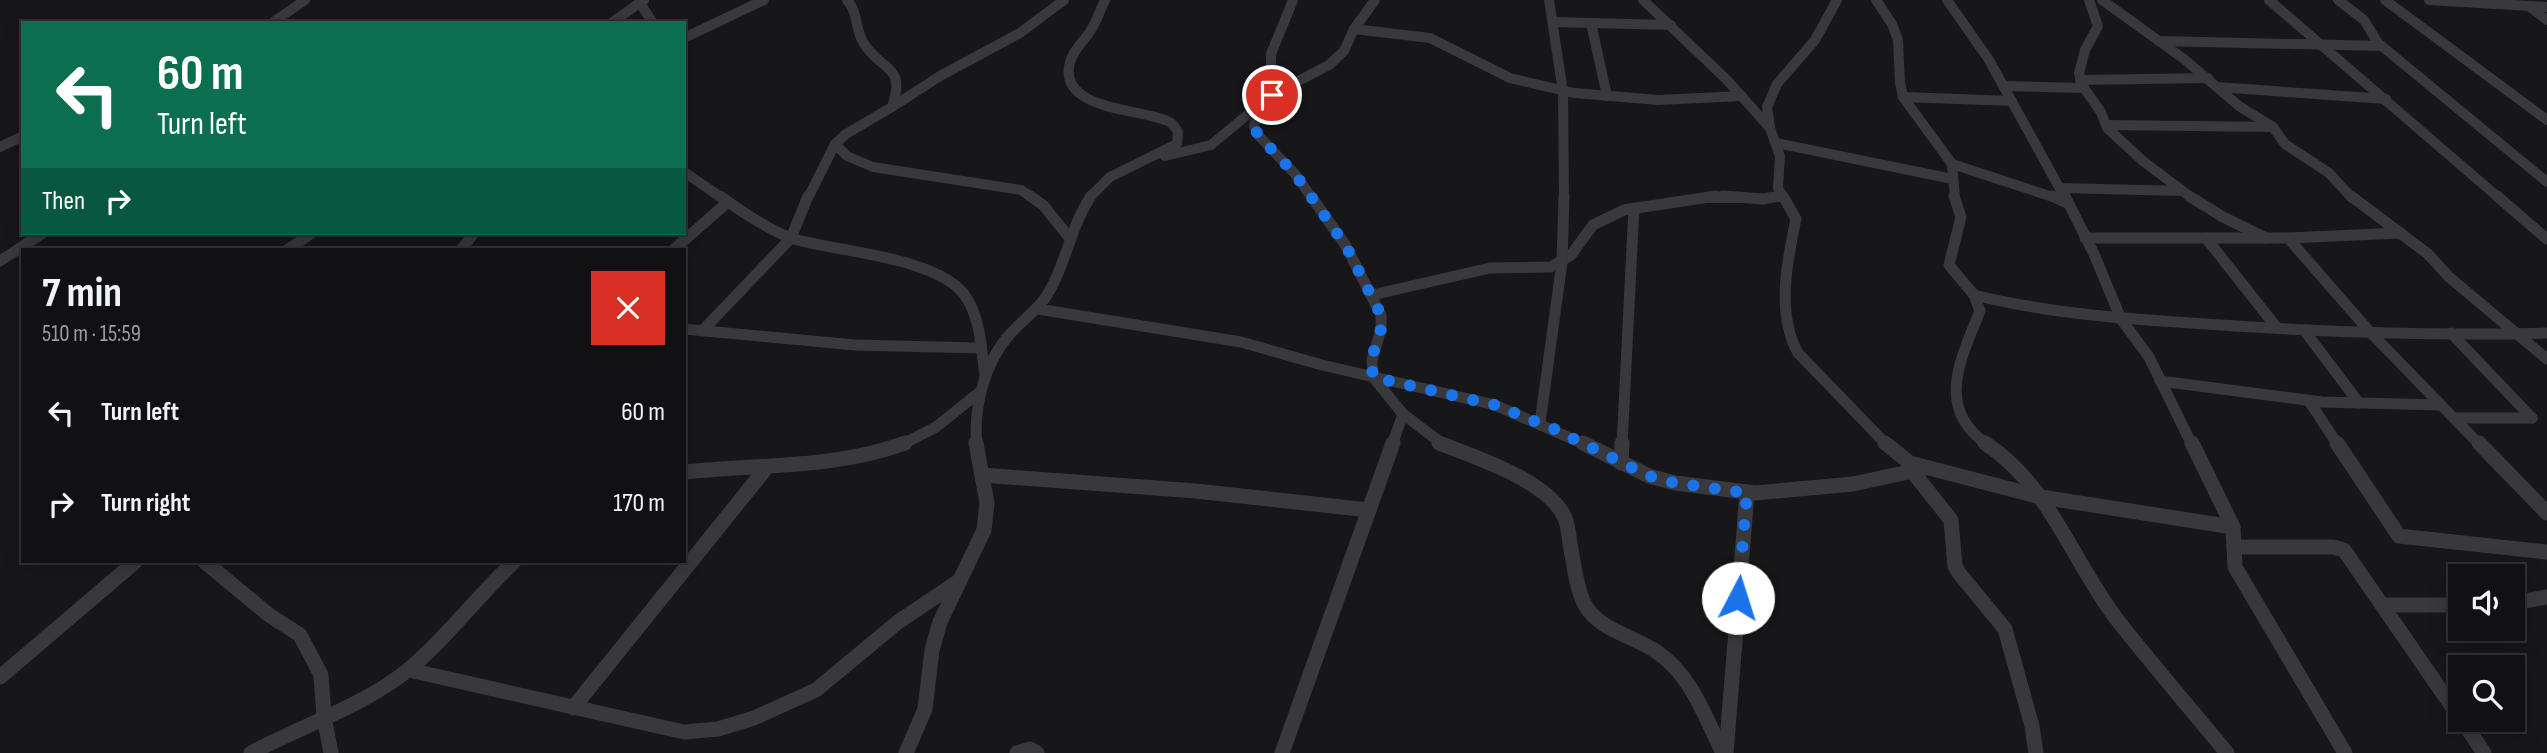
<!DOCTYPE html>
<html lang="en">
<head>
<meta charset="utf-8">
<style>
  :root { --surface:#111113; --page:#1a1a1c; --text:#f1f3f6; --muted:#9c9da0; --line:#303133 }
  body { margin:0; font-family:"Sofia Sans Condensed",sans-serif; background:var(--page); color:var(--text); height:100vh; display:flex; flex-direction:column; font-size:26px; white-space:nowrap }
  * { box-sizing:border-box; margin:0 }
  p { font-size:23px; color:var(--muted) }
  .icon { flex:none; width:38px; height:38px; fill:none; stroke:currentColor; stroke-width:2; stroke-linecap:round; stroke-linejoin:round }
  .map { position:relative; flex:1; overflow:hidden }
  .drawer { position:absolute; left:21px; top:248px; width:665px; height:315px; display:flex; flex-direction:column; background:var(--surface); border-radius:0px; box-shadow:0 4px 18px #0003,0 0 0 2px var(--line) }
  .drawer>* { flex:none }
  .guide { position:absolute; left:21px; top:21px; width:665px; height:214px; border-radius:0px; box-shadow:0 4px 18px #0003,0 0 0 2px var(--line); background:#0b6e4f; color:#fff; overflow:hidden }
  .buttons { position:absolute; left:2448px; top:564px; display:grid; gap:14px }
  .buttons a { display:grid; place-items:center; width:77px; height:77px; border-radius:0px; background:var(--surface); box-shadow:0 4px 18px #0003,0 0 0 2px var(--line); font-size:35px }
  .pin { position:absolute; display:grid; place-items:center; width:60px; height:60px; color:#fff; margin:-30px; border:4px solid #fff; border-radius:50%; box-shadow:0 2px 7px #0007 }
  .me { position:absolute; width:77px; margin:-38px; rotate:5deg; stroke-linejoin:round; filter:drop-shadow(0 0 5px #0008) }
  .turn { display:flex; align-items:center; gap:24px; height:147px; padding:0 21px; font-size:32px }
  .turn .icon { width:91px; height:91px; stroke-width:2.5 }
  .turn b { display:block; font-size:49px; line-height:60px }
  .then { display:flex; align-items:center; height:66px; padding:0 21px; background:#0003; gap:14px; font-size:26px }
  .round { display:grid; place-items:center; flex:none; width:74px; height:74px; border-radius:0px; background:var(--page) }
  .head { display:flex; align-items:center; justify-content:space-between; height:119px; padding:0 21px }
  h1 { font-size:42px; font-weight:700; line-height:52px }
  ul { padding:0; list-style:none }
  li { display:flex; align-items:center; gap:21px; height:91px; padding:0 21px }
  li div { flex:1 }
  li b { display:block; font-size:26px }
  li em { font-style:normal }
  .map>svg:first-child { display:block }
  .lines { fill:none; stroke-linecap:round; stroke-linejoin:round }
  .street-far2 { stroke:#38383d; stroke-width:10 }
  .street-far1 { stroke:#38383d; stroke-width:11 }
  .street { stroke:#38383d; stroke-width:15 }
  .route { stroke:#1a73e8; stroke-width:12; stroke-dasharray:0 21.6 }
</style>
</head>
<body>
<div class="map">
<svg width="2547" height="753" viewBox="0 0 2547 753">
  <rect width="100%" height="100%" fill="#171719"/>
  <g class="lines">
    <g class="street-far2">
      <path d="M1293,0L1271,54V95L1257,115L1254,126L1258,135L1295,174L1312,198"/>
      <path d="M1549,0L1563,92L1564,198"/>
      <path d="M1643,0L1727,80L1770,128"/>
      <path d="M1876,0L1892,24L1898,40L1900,83L1903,97L1952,164L1955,198"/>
      <path d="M1947,0L1989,60L2065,198"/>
      <path d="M2089,0L2098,26L2085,50L2079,73L2084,88L2101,112L2107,128L2143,161L2192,198"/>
      <path d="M2102,0L2184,59L2239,106L2273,127L2285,144L2329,173L2352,198"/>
      <path d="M2269,0L2499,198"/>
      <path d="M2338,0L2364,20L2378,43L2547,182"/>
      <path d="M2385,0L2547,120"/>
      <path d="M2429,0L2547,7"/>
      <path d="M640,3L653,23"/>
      <path d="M2529,6L2547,20"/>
      <path d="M1553,22L1671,25"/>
      <path d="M272,23L305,0"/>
      <path d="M611,23L644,0"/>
      <path d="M1591,23L1607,96"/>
      <path d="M1354,29L1430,38L1510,78L1574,93L1658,100L1742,96"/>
      <path d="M684,38L764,0"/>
      <path d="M2159,41L2382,46"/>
      <path d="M2080,80L2208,78"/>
      <path d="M2004,86L2084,88"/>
      <path d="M2217,87L2386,99"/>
      <path d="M1903,97L2012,101"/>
      <path d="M892,107L940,76L1020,33L1064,0"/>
      <path d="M2106,125L2272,127"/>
      <path d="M1776,143L1953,179"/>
      <path d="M835,144L847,156L873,167L1021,190L1033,198"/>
      <path d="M0,147L23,136"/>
      <path d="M1165,156L1211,145L1271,95L1329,65L1344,51L1354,29L1375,0"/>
      <path d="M1952,164L2056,198"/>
      <path d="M684,172L722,198"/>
      <path d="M2060,188L2182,191"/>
      <path d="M808,198L835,144L846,134L892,107C907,63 880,72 863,42C855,28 858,12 847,0"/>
      <path d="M1089,198L1110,177L1177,144L1178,132C1176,129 1174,125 1171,123C1149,108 1056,113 1070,62C1073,50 1085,40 1091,30C1097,21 1100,10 1105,0"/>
      <path d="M1704,198H1749"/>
      <path d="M1769,198L1782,196"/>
      <path d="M1784,198L1778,188L1780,156L1770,128L1767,107L1777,84L1815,40L1837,0"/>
    </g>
    <g class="street-far1">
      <path d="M720,196C739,210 772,232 794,239C839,252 935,257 964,294C981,318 981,348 985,376"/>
      <path d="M1030,196L1043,205L1068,236"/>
      <path d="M1311,196L1346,246L1381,315V329L1372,360L1373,377L1403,414L1444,445"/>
      <path d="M1723,196L1763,199L1780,196"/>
      <path d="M1783,196L1796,219C1787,262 1776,313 1798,353L1887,445"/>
      <path d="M1954,196L1961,217L1949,265L1974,295L1980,311C1961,358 1934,409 1988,445"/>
      <path d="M2052,196L2067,203"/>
      <path d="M2065,196L2094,254L2121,319L2149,357L2192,445"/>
      <path d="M2189,196L2223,217L2266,238"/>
      <path d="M2351,196L2428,254L2449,277L2547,359"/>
      <path d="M2497,196L2547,239"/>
      <path d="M2085,238H2288L2401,233"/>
      <path d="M2206,238L2277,328"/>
      <path d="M2288,238L2370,332L2480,445"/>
      <path d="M287,250L312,233"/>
      <path d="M461,250L474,233"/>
      <path d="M673,250L728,202"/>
      <path d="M0,261L43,233"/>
      <path d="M1372,295L1490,268L1551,267L1571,255L1593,225L1624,210L1716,196"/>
      <path d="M1974,295C2051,314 2128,319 2206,324C2320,332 2433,336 2547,333"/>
      <path d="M1038,309L1241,342L1322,365L1495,405L1586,445"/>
      <path d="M684,329L855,345L980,348"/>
      <path d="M2304,330L2359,403"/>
      <path d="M702,331L791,238L808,196"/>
      <path d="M2451,333L2532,418"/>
      <path d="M2160,381L2322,402L2441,405"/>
      <path d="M2309,401L2338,445"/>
      <path d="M2455,418H2532"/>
      <path d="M1540,423L1562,262L1564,196"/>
      <path d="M901,445L936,427L981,391"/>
      <path d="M977,445C973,407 985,362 1010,334C1023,319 1041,308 1050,290C1067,260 1071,226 1091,196"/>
      <path d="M1392,445L1403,414"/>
      <path d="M1622,445L1634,208"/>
    </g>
    <g class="street">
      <path d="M1439,443C1475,457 1549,481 1565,518C1569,528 1569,540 1571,550C1575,568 1577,596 1589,611C1606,632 1635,637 1657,652C1692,676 1705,717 1723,753"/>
      <path d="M1583,443L1649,476L1675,483L1755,493L1853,484L1927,468"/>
      <path d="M1885,443L1910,463L2041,497L2233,527"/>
      <path d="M1985,443C2049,485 2071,558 2115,617C2151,663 2190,708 2227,753"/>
      <path d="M2192,443L2233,527L2235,567L2345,753"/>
      <path d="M2337,443L2399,536L2547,552"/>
      <path d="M2479,443L2547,513"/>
      <path d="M1621,463L1622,443"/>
      <path d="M1912,471L1951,520L1955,566L1959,573L2005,629L2032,726L2036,753"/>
      <path d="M684,472C759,464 834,469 905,443"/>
      <path d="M982,475L1196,491L1369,510"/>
      <path d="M2234,547H2333L2344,550L2460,718"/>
      <path d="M205,562L269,615L300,635L321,675L324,717L331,753"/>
      <path d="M2513,603L2547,597"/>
      <path d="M2383,605H2460"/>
      <path d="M409,670L684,732L718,729L754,718L816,690L898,622L956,583"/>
      <path d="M0,677L135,562"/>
      <path d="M573,708L767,467"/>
      <path d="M2461,719L2484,753"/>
      <path d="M251,753C303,725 362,707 408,670C447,638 477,596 514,562"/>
      <path d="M906,753L925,709L932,650L940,622L984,530L987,503L976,443"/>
      <path d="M1017,753L1030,749L1037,753"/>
      <path d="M1282,753L1393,443"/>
      <path d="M1726,753L1747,493"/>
    </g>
  </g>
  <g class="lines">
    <path class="route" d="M1272,95L1257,115L1254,126L1258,135L1295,174L1346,246L1381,315V329L1371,360L1373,377L1495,405L1554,429L1649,476L1675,483L1747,493L1738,598"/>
  </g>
</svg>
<div class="buttons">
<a><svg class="icon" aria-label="sound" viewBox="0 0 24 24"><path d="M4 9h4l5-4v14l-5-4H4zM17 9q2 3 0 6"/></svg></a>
<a><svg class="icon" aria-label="search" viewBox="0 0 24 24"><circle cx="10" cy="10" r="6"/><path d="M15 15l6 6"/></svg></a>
</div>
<div class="pin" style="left:1272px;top:95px;background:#d93025"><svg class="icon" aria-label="arrive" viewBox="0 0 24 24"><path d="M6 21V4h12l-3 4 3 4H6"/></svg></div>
<svg class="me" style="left:1738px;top:598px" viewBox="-20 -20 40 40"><circle r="19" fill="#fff"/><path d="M0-13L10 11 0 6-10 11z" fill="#1a73e8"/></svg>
<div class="guide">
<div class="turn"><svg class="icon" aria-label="left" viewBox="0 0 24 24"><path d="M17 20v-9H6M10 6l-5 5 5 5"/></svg><div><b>60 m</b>Turn left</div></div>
<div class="then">Then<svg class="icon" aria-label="right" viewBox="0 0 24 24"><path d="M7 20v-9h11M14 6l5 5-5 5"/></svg></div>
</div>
<section class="drawer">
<div class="head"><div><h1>7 min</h1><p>510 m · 15:59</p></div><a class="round" style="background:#d93025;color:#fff"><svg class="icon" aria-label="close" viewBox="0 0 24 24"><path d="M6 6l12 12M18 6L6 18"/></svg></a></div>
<ul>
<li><svg class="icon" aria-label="left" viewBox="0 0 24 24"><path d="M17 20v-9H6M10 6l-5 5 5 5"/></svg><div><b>Turn left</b></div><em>60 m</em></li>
<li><svg class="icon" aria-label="right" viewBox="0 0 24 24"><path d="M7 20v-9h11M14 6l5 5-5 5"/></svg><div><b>Turn right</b></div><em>170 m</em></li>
</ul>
</section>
</div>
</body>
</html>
